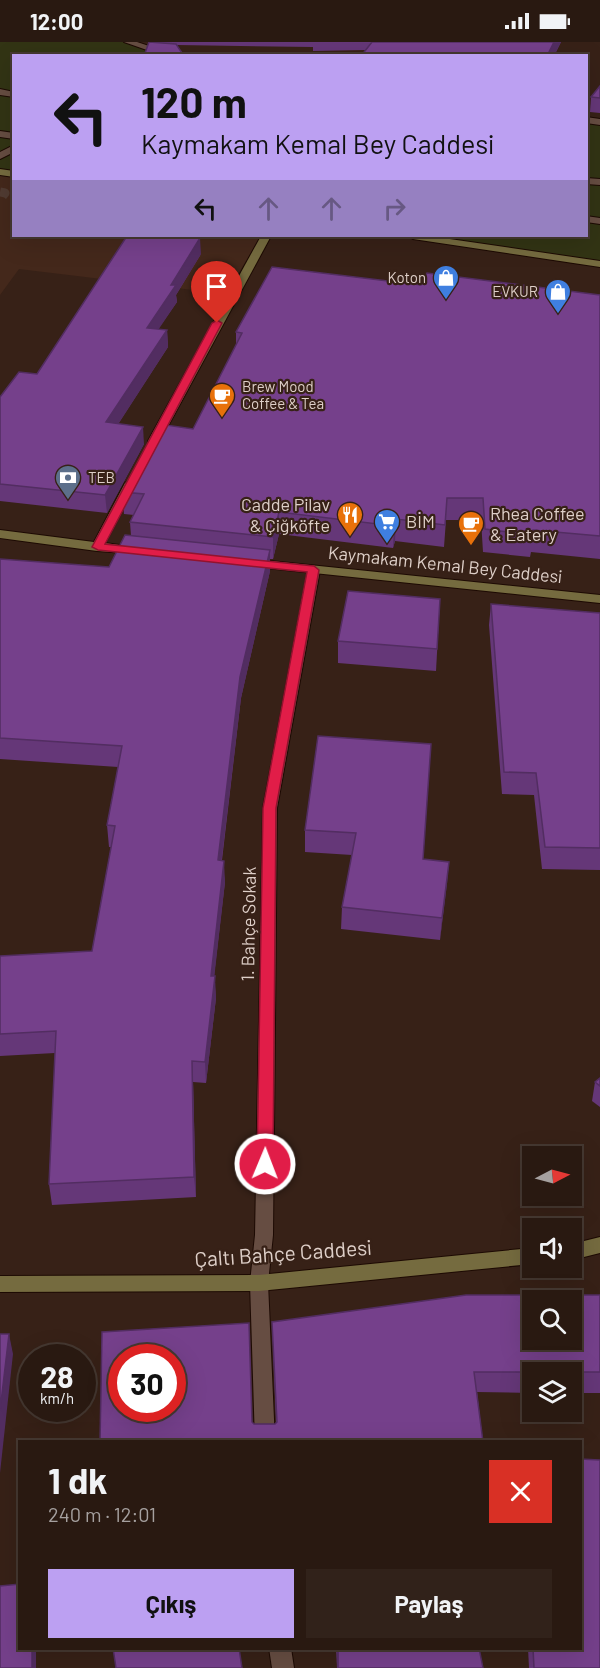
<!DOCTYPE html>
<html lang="tr">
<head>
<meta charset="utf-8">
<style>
  :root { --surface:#291911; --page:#31221a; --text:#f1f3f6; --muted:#a5a09f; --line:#453831; --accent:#bca0f2 }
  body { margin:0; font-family:Barlow,sans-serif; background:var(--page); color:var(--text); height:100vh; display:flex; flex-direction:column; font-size:22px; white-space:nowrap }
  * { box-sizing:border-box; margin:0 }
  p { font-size:20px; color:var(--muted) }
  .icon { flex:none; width:33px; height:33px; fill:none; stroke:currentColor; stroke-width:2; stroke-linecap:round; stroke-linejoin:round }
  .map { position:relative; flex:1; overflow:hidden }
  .drawer { position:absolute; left:18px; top:1398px; width:564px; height:210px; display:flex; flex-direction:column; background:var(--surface); border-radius:0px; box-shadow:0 6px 24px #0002,0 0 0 2px var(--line) }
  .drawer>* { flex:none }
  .banner { position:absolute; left:12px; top:12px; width:576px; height:183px; border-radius:0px; box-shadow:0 6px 24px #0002,0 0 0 2px var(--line); background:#bca0f2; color:#111; overflow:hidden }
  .needle { width:39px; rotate:84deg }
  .controls { position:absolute; left:522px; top:1104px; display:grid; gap:12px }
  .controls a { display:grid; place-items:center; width:60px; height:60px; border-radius:0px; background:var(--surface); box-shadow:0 6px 24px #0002,0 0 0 2px var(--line); font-size:30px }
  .speed { position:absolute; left:18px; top:1302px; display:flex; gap:12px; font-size:30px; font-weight:700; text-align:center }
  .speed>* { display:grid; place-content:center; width:78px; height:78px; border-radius:50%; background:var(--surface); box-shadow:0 6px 24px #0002,0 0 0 2px var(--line); line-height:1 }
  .speed small { font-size:15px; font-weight:400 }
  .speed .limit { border:9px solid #d22; background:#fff; color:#111 }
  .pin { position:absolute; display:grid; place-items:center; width:51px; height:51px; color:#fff; margin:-62px -26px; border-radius:50% 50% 50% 0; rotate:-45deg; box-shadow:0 0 6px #0007 }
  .pin .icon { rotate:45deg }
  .me { position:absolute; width:66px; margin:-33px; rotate:1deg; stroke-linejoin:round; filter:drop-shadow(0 0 4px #0008) }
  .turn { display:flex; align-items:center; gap:21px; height:126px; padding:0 30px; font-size:27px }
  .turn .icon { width:78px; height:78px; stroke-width:2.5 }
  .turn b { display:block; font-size:42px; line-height:51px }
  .lanes { display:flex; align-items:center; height:57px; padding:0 30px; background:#0003; justify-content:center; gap:30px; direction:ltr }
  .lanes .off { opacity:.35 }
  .round { display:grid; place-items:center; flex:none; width:63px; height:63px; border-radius:0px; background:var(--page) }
  .overview { display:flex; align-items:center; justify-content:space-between; height:102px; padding:0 30px }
  h1 { font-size:36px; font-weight:700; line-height:45px }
  .primary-button { display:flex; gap:12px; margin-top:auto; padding:12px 30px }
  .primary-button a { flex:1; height:69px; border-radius:0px; background:var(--accent); color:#111; font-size:24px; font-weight:700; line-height:69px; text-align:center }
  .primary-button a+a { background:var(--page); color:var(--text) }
  .status { display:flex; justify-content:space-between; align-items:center; height:42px; padding:0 30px; background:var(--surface); direction:ltr }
  .status svg { height:16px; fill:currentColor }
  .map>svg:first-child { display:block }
  .built { fill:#44281b }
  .green { fill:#323414 }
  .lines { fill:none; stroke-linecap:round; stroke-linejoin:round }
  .pedestrian-tunnel { stroke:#503b32; stroke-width:9; stroke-dasharray:9 4.5; stroke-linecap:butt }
  .pedestrian-casing { stroke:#1d0a03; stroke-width:2 }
  .minor-casing { stroke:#1d0a03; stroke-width:2 }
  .secondary-casing { stroke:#1d0a03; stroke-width:2 }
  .pedestrian { fill:#664d42; fill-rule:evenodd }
  .minor { fill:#664d42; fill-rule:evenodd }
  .secondary { fill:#756b3f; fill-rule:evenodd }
  .wall { fill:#653778 }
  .shaded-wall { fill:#522d61 }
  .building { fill:#75408b; stroke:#522d61; stroke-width:1.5; fill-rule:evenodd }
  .route { fill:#e11d48; stroke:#92132f; stroke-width:1.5 }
  .labels { text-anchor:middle; stroke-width:4.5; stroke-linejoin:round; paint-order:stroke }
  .far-poi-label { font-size:15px; fill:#decfc8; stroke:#372117; text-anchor:end }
  .poi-label { font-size:18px; fill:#decfc8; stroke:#372117; text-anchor:start }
  .street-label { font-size:18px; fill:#decfc8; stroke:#372117 }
  .near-street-label { font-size:21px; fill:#decfc8; stroke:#372117 }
</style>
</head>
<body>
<div class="status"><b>12:00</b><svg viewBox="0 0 49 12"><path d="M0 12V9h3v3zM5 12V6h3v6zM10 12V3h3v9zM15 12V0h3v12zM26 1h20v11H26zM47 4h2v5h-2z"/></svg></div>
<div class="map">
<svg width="600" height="1626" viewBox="0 0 600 1626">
  <rect width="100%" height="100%" fill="#372117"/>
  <path class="built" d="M0,130L13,132L14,194H261L226,252L19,227L0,253Z"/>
  <g class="green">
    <path d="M0,0H128L175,13L14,14L13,132L0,130Z"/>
    <path d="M587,78L600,80V222L415,194H586Z"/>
  </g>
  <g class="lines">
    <path class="pedestrian-tunnel" d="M0,150L5,151L0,157"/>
    <defs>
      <g id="pedestrian">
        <path d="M0,47L14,50V55L0,53Z"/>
        <path d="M0,89L14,91V97L0,95Z"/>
        <path d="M14,103V110L0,117V110Z"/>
        <path d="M586,136L600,137V143L586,142Z"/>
        <path d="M586,174L600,176V182L586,180Z"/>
      </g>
      <g id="minor">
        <path d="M124,0H137L179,14H164Z"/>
        <path d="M586,75L600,77V83L586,81Z"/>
        <path d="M314,524L320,528L277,766L273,1193L268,1241L275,1400H255L250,1241L255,1193L263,766L308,528Z"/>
        <path d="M269,1606H291L294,1626H272Z"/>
      </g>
      <g id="secondary">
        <path d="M0,127L14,129V135L0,133Z"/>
        <path d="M261,194H271L160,399L158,401H150L148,399Z"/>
        <path d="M408,194H429L600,219V225L413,197Z"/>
        <path d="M131,437L137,441L105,501L141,506L143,509L141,512L97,509L0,496V488L94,500L125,441Z"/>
        <path d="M251,517L600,553V561L247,524L245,521Z"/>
        <path d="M600,1195V1211L572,1218V1202Z"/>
        <path d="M532,1206V1222L259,1249L0,1250V1234L259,1233Z"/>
      </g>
    </defs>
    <use href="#pedestrian" class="pedestrian-casing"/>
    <use href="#minor" class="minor-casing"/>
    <use href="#secondary" class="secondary-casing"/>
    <use href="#pedestrian" class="pedestrian"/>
    <use href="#minor" class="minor"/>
    <use href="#secondary" class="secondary"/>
  </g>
  <g class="wall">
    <path d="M149,0H561L554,14L365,8L313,9V5L177,3Z"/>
    <path d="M600,44V71L590,70L591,55Z"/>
    <path d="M201,212L176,253L177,260L158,287L167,288L168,305L118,382L144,402L107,471L0,459V355L37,332Z"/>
    <path d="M421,243L600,253V517L531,510L530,515L483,510L481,478H446L444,505L395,499L393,506L279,492L273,517H270V529L241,656L222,818L225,840L214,934L216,956L206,1041L193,1040L196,1155L52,1163L49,1142L55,1011L0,1014V914L92,909L111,805H109L107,783L118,725L0,717V517L109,525L131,494L130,480L134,473L124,472L122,450L193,387L236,303V290Z"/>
    <path d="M440,557L436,629L338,621V599Z"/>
    <path d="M491,562L600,571V828L542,827L534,753L502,752L489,583Z"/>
    <path d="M318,694L423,817L449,820L440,898L341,887L342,865L352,813L305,810V788Z"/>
    <path d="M600,1036V1065L592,1059L595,1040Z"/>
    <path d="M600,1253V1351H572V1330H532V1351L477,1350L483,1400H100L252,1380L254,1382H275L276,1380L272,1280Z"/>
    <path d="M336,1606H479L483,1626H337Z"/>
    <path d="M528,1606H580L600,1626H529Z"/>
  </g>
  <g class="shaded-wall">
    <path d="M554,0H561L554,14H547Z"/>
    <path d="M200,196L201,212L176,253L177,260L148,303L147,286L171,243Z"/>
    <path d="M167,288L168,305L108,398L106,380Z"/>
    <path d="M143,385L144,402L107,471L105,453Z"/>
    <path d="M279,470V492L273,517V495Z"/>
    <path d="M396,477L395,499L393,506L394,484Z"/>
    <path d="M270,508V529L241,656L219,840L218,818L240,635Z"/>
    <path d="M224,819L225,840L212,955L211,934Z"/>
    <path d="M449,820L447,842L440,898L442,876Z"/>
    <path d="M215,934L216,956L206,1041L205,1020Z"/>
    <path d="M192,1019L193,1040L196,1155L194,1135Z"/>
    <path d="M9,1292L13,1312L0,1431V1369Z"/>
    <rect x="32" y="1606" width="4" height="20"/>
  </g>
  <g class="building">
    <path d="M149,0L176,2L184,14H144Z"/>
    <path d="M372,0H554L547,14H361Z"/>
    <path d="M600,44V56L591,55Z"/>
    <path d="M127,194H181L200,196L171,243H176L147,286L167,288L106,380L143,385L105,453L0,442V355L19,330L37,332Z"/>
    <path d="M272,225L421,243L427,231L600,253V494L533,488L532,493L485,487L483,456H447L445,483L396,477L394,484L279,470L273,495L130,480L144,452L122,450L159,382L193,387L242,291L236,290Z"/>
    <path d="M125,493L270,508L240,635L218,818L224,819L211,934H215L205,1020L192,1019L194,1135L49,1142L56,989L0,992V914L92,909L115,784L107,783L122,704L0,696V517L109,525Z"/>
    <path d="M348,549L440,557L437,607L338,599Z"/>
    <path d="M491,562L600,571V806L545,805L536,731L504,730Z"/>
    <path d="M318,694L431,702L423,817L449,820L442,876L342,865L356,791L305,788Z"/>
    <path d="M600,1036V1044L595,1040Z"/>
    <path d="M466,1253H600V1330H474L483,1400H100L102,1290L249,1281L252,1380L254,1382H275L277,1380L272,1280ZM532,1258H572V1298H532ZM122,1316H172V1366H122Z"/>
    <path d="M0,1292H9L0,1369Z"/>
    <path d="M580,1417L600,1418V1626H534L533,1606H580Z"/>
    <path d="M20,1542V1606H32V1626H0V1544Z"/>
    <path d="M113,1606H239L242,1626H116Z"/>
    <path d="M338,1606H479L483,1626H338Z"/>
  </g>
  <path class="route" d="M217,278L222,281L105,502L314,524L319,528L276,766L273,1122L271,1127L265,1129L259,1127L257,1122L263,766L307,530L98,508L92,505L212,281Z"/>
  <defs>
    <symbol id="shop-pin" viewBox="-11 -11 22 30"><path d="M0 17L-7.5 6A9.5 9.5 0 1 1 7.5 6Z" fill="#3f7fe0" stroke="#372117"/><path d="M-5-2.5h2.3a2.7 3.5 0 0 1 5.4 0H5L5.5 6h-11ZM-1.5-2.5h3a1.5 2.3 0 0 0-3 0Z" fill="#fff"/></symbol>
    <symbol id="cafe-pin" viewBox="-11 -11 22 30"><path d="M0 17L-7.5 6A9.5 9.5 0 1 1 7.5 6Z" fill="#e8710a" stroke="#372117"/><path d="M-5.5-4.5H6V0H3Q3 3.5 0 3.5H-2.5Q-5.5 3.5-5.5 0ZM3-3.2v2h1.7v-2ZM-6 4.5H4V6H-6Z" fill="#fff"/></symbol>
    <symbol id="bank-pin" viewBox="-11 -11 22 30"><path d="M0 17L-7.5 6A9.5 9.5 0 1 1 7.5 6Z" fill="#5c6f8a" stroke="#372117"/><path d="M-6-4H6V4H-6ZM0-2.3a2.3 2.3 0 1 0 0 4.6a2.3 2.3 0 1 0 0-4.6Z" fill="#fff"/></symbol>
    <symbol id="restaurant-pin" viewBox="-11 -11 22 30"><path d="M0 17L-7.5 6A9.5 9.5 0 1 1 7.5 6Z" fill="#e8710a" stroke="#372117"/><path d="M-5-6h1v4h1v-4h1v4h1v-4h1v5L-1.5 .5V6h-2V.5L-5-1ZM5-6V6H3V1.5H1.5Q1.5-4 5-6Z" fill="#fff"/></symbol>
    <symbol id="supermarket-pin" viewBox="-11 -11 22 30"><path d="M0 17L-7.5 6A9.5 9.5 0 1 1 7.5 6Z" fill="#3f7fe0" stroke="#372117"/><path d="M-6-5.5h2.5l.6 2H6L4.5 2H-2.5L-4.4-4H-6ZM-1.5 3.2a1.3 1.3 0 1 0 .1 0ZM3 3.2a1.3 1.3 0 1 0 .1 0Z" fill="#fff"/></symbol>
  </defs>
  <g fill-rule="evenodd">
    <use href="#shop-pin" x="431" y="221" width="30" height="40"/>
    <use href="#shop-pin" x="543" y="235" width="30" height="40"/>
    <use href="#cafe-pin" x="207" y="339" width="30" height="40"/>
    <use href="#bank-pin" x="53" y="421" width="30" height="40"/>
    <use href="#restaurant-pin" x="335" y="458" width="30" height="40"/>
    <use href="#supermarket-pin" x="372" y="465" width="30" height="40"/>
    <use href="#cafe-pin" x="456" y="467" width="30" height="40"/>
  </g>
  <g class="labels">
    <g class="far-poi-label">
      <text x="426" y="241">Koton</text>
      <text x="538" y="255">EVKUR</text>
      <text x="242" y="350" text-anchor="start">Brew Mood<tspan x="242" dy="17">Coffee &amp; Tea</tspan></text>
      <text x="88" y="441" text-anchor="start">TEB</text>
    </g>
    <g class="poi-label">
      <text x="330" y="469" text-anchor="end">Cadde Pilav<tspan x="330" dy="21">&amp; Çiğköfte</tspan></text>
      <text x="490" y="478">Rhea Coffee<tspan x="490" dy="21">&amp; Eatery</tspan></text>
      <text x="406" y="486">BİM</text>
    </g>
    <g class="street-label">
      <text transform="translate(445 523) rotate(6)" y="6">Kaymakam Kemal Bey Caddesi</text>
      <text transform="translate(249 882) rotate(-89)" y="6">1. Bahçe Sokak</text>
    </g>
    <g class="near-street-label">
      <text transform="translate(283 1212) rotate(-4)" y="7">Çaltı Bahçe Caddesi</text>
    </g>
  </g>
</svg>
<div class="controls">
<a><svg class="needle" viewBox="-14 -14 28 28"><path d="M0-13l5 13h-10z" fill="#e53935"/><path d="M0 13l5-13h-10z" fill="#a5a09f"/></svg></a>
<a><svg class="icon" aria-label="sound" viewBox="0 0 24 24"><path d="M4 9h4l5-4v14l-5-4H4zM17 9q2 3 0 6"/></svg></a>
<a><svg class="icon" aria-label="search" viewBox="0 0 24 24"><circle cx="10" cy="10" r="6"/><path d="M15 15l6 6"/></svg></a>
<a><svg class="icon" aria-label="layers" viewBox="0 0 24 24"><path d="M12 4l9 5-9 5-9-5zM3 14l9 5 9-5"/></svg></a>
</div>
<div class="speed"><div>28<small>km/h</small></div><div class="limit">30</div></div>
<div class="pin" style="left:217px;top:281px;background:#d93025"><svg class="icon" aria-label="arrive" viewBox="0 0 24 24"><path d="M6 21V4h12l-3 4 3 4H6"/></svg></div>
<svg class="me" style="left:265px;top:1122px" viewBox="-20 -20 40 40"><circle r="17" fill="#e11d48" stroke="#fff" stroke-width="3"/><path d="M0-11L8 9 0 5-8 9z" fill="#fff"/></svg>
<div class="banner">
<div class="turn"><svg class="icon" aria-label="left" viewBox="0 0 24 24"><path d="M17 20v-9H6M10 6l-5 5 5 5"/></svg><div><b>120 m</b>Kaymakam Kemal Bey Caddesi</div></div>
<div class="lanes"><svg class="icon" aria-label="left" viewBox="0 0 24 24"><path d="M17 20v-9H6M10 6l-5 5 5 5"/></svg><svg class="icon off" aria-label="ahead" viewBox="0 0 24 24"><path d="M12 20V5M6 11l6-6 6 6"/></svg><svg class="icon off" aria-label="ahead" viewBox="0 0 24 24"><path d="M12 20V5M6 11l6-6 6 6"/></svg><svg class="icon off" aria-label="right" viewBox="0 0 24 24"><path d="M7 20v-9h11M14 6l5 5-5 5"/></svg></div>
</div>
<section class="drawer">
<div class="overview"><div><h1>1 dk</h1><p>240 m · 12:01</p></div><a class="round" style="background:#d93025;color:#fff"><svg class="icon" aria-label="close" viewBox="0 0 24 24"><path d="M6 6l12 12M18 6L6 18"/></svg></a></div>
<div class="primary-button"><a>Çıkış</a><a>Paylaş</a></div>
</section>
</div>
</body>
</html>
